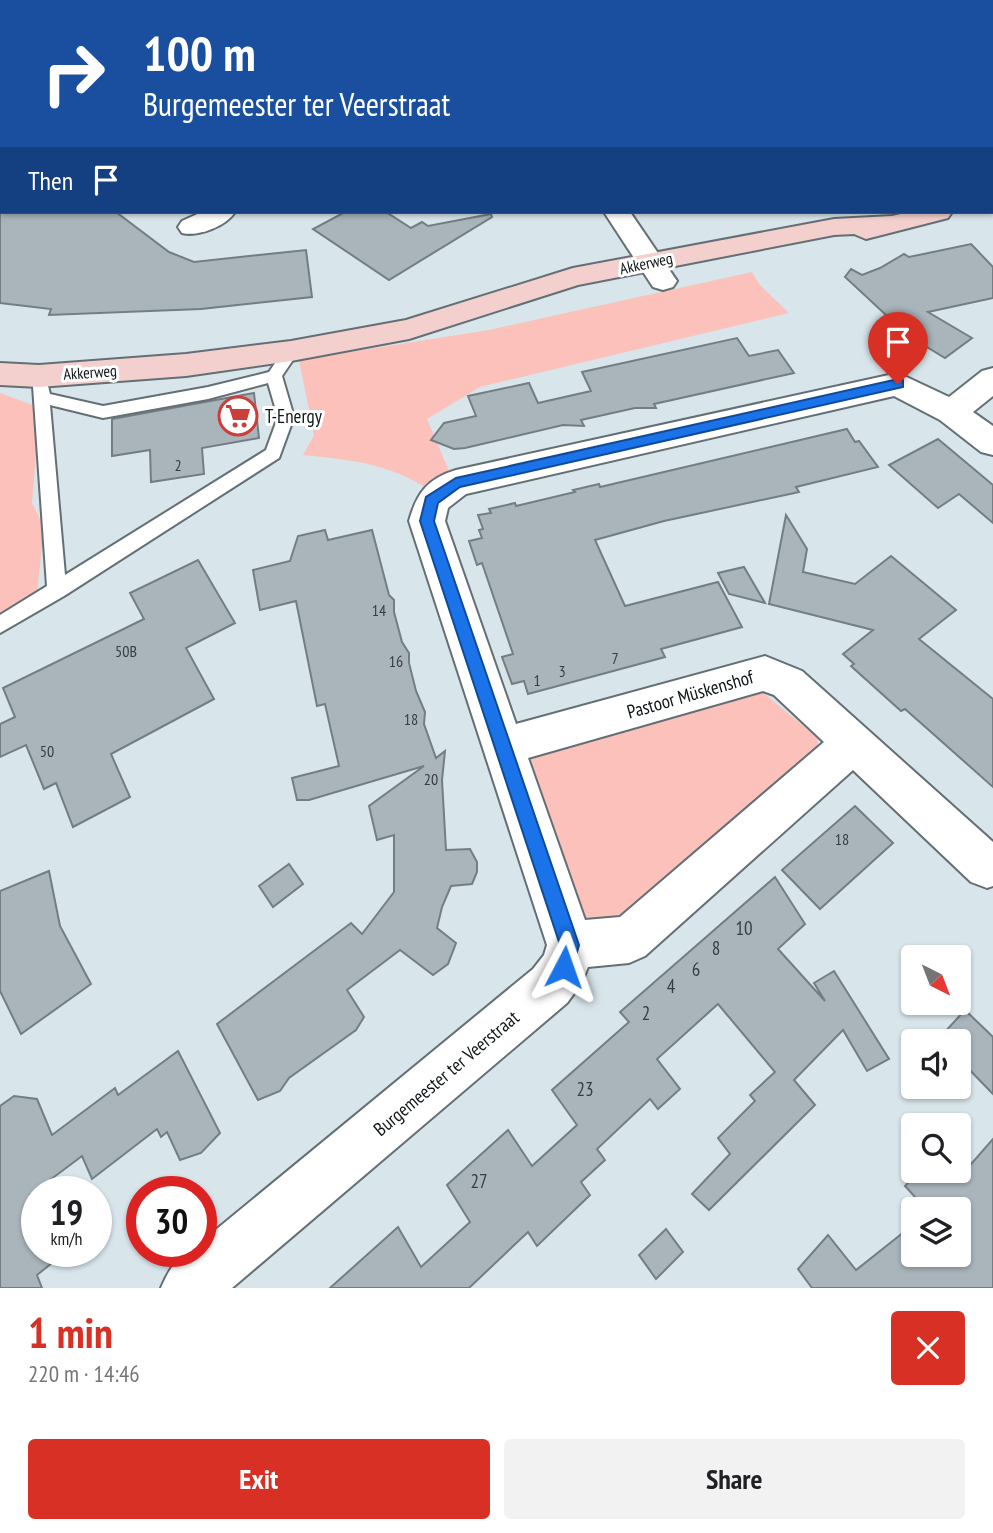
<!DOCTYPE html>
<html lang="en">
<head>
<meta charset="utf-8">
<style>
  :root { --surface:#fff; --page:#f2f2f2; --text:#202124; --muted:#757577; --accent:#d93025 }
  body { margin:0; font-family:"PT Sans Narrow",sans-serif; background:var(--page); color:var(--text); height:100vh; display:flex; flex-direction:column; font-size:26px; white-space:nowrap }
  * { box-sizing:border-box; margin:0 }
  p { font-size:23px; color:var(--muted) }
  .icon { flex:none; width:38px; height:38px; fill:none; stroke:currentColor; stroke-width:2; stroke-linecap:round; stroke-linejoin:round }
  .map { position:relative; height:1288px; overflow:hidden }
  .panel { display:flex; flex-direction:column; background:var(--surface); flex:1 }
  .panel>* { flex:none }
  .hud { position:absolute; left:0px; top:0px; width:994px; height:214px; box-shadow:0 2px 5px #0004; background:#1a4fa0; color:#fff; overflow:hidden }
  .needle { width:46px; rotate:138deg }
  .controls { position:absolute; left:901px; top:945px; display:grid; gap:14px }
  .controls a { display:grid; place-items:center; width:70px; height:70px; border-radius:7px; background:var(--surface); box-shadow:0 2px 5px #0004; font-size:35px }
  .speed { position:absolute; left:21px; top:1176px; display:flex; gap:14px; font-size:35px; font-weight:700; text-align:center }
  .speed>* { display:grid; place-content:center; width:91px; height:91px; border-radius:50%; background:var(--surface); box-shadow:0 2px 5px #0004; line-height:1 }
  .speed small { font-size:18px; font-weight:400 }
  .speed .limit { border:10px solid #d22; background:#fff; color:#111 }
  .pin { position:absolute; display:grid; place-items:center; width:60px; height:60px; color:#fff; margin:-72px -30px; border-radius:50% 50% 50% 0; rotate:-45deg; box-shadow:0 0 7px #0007 }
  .pin .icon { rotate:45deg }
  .me { position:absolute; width:77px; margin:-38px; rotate:4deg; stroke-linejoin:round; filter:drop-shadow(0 0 5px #0008) }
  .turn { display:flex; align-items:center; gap:24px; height:147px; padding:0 28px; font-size:32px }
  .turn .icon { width:91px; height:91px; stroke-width:2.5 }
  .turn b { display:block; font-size:49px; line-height:60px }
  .then { display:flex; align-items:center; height:66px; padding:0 28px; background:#0003; gap:14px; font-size:26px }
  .round { display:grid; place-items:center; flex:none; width:74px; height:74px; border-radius:7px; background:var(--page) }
  .summary { display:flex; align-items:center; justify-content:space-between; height:119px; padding:0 28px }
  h1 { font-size:42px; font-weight:600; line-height:52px; color:var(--accent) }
  .cta { display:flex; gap:14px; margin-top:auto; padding:14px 28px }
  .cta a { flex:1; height:80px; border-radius:7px; background:var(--accent); color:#fff; font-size:28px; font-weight:600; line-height:80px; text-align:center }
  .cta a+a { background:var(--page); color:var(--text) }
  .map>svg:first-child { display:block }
  .green { fill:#fbc1ba }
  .building { fill:#a9b5bb; stroke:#737e84; stroke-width:2 }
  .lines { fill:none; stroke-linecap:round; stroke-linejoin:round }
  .lane-casing { stroke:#636f74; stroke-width:4 }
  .street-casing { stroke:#636f74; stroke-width:4 }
  .secondary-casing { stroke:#636f74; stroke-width:4 }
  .highway-casing { stroke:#c1c2c3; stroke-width:4 }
  .lane { fill:#fff; fill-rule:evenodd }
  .street { fill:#fff; fill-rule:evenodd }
  .secondary { fill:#f3d0cd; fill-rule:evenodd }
  .highway { fill:#d66158; fill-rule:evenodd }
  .route { fill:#1a73e8; stroke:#114b97; stroke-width:2 }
  .labels { text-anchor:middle; stroke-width:6; stroke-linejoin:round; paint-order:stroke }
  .far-street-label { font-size:16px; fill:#101517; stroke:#fff }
  .number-label { font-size:16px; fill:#363d40 }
  .poi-label { font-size:19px; fill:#101517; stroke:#fff; text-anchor:start }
  .street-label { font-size:19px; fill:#101517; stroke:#fff }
  .near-number-label { font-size:19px; fill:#363d40 }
</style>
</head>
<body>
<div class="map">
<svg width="993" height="1288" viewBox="0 0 993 1288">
  <rect width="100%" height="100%" fill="#d8e5eb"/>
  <g class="green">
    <path d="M752,272L759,284L789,313L480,387L427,419L452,478L430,490C388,463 352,460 303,455L314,435L299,360L489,330Z"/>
    <path d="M0,393L35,406L39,418L32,503L44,527L37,593L0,615Z"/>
    <path d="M760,690L818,738L817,750L594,939L571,911L522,762Z"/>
  </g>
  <g class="building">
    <path d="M0,212H116L169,252L194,262L306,250L312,297L201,309L49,315L51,309L0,303Z"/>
    <path d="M345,212H386L411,228L422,222L428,226L491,214L492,217L389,280L313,229Z"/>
    <path d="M971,244L993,267V298L928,312L972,338L945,358L881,319L886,315L845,277L851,269L862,275L880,268L904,254L909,257Z"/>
    <path d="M737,338L749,356L778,350L794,373L654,404L656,408H635L581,420L584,426L563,425L465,448L454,449L431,440L444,423L476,416L468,396L529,383L538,403L591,391L582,372Z"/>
    <path d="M254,393L259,438L202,448L204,474L151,482L150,450L112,456V419Z"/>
    <path d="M847,429L855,442L859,441L878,467L796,487L799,492L664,521L595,540L625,606L718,582L742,627L661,649L665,657L528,694L524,681L512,684L502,657L513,654L482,563L477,565L469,541L482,538L479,530L483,529L478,515L491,513L489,509L515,503L516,506L575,492L573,490L599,484L600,487Z"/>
    <path d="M938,439L993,485V523L959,494L938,508L889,465Z"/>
    <path d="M786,515L807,549L803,572L855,584L891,556L956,610L919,639L993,699V787L905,709L901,711L851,666L854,664L843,654L873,630L769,604Z"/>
    <path d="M325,530L328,540L372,530L389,595L394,600V612L402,642L409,653V663L416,691L425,712L424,724L436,758L445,751L442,780L446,850L470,849L477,862V872L472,884L451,886L442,907L437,928L456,943L448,964L433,975L400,950L347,990L364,1017L356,1030L289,1078L280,1091L258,1100L217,1024L351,923L362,934L394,892V835L377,840L369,806L424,766L309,800H297L292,778L339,766L325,704L317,706L296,601L260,610L253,570L290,561L298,536Z"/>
    <path d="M198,560L235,623L186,648L214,699L111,754L130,797L73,827L56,783L44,789L26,745L0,757V724L15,717L3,688L144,619L130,593Z"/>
    <path d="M744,567L765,603L729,594L718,573Z"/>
    <path d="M855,806L893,843L820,909L782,870Z"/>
    <path d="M289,864L303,884L273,907L259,886Z"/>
    <path d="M49,871L60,926L91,984L21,1034L0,991V891Z"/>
    <path d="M775,877L805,924L778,949L825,1001L814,983L834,971L889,1059L867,1071L843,1030L794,1080L815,1105L709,1210L692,1194L730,1154L718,1138L755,1101L750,1095L775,1072L718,1004L657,1059L680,1089L658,1109L650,1099L597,1149L605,1160L581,1182L590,1195L537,1246L528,1232L469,1288H330L398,1227L421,1267L470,1222L447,1185L508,1130L532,1166L577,1125L552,1090L629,1022L620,1012Z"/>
    <path d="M965,1010L993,1037V1094L959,1059V1041H950L943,1034Z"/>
    <path d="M178,1051L220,1133L201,1153L180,1160L167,1132L161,1137L157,1129L92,1179L82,1156L30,1195L37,1210V1251H67L37,1275L42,1288H0V1106L14,1096L37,1099L52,1135L115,1088L118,1095Z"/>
    <path d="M993,1139V1288H812L798,1269L828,1235L856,1270L914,1224V1255H959V1209H926L905,1186L919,1171H965Z"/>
    <path d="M666,1229L683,1252L656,1279L639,1255Z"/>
  </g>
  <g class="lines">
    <defs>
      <path id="lane" d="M291,346L299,351L282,376L294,417L279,458L64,596L0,633V615L47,586L33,386L35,382H47L50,394L103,406L208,387L269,372L286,347ZM268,383L278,417L266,450L65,575L50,405L103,418L208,399Z"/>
      <g id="street">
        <rect x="992" y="64" width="1" height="14"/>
        <path d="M2,160V176L0,177V161Z"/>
        <path d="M202,212H235C226,226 199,237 182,233L178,227L182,221Z"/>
        <path d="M604,212H630L677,281L673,287L663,290L653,287Z"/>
        <path d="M993,368V396L973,412L993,426V455L981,452L940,420L894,396L466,494L448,508L445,521L516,724L765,656L802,671L993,842V886L987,888L971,882L853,770L645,956L629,963L588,967L581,984L567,1003L232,1288H161C169,1269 179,1251 201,1251V1242L533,969L544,955L547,945L409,521C417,493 427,479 456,470L898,373L949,397L982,371ZM763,691L774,695L824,742L620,917L585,920L528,758Z"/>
      </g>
      <g id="secondary">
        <path d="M993,191V208H992V191Z"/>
        <path d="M909,212H952L948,218L866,239L854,234L834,235L578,285L409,339L291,361L186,376L39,387L0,385V363L39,365L186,354L291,341L406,320L573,268L834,219L892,216Z"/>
      </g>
      <g id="highway">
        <path d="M119,0H147L118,2Z"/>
        <rect x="0" y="19" width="2" height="12"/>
      </g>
    </defs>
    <use href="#lane" class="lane-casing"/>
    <use href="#street" class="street-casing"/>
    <use href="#secondary" class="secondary-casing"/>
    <use href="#highway" class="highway-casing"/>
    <use href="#lane" class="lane"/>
    <use href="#street" class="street"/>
    <use href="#secondary" class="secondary"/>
    <use href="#highway" class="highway"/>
  </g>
  <path class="route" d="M898,379L903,380V387L460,487L438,503L434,521L579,945L571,973L564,976L557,973L554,967L560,945L420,521L426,497L456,478Z"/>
  <defs>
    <symbol id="supermarket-ring" viewBox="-11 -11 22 22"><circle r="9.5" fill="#fff" stroke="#cc3e39" stroke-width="1.5"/><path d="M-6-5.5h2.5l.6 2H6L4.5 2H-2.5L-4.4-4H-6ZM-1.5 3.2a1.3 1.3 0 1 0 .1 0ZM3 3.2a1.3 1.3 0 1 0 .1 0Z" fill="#cc3e39"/></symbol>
  </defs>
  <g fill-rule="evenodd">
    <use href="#supermarket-ring" x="216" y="394" width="44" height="44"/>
  </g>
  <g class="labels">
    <g class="far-street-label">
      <text transform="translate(646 263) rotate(-12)" y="6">Akkerweg</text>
      <text transform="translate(90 372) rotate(-4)" y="6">Akkerweg</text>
    </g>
    <g class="number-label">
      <text x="178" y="471">2</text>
      <text x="379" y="616">14</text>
      <text x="126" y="657">50B</text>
      <text x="615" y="664">7</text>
      <text x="396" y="667">16</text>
      <text x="562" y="677">3</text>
      <text x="537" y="686">1</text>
      <text x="411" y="725">18</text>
      <text x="47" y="757">50</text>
      <text x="431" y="785">20</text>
      <text x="842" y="845">18</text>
    </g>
    <g class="poi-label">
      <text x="265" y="423">T-Energy</text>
    </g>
    <g class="street-label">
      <text transform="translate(690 694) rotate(-16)" y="7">Pastoor Müskenshof</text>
      <text transform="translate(446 1073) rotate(-40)" y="7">Burgemeester ter Veerstraat</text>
    </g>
    <g class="near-number-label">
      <text x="744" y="935">10</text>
      <text x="716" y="955">8</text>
      <text x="696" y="976">6</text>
      <text x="671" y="993">4</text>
      <text x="646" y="1020">2</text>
      <text x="585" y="1096">23</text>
      <text x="479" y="1188">27</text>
    </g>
  </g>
</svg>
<div class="controls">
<a><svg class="needle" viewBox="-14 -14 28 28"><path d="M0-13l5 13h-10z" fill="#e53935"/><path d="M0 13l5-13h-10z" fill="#757577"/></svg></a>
<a><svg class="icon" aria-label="sound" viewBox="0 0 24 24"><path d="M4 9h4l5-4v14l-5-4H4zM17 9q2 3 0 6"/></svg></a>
<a><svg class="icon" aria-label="search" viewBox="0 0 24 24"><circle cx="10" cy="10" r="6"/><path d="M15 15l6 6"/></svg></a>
<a><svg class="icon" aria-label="layers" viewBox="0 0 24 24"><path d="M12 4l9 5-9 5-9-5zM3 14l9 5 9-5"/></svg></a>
</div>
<div class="speed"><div>19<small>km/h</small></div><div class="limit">30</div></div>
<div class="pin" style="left:898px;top:384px;background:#d93025"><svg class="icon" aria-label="arrive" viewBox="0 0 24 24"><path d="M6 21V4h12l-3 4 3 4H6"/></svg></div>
<svg class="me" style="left:564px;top:967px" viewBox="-20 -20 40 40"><path d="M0-17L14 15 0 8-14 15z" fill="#1a73e8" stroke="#fff" stroke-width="4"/></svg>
<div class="hud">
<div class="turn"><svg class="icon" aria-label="right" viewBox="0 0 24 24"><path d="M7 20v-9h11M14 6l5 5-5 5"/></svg><div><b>100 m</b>Burgemeester ter Veerstraat</div></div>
<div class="then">Then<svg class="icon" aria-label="arrive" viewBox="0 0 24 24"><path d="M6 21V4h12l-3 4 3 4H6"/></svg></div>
</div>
</div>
<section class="panel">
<div class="summary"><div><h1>1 min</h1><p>220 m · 14:46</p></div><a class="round" style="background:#d93025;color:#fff"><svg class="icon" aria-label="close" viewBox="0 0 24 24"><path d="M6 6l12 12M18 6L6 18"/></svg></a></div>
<div class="cta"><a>Exit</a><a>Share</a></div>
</section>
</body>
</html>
